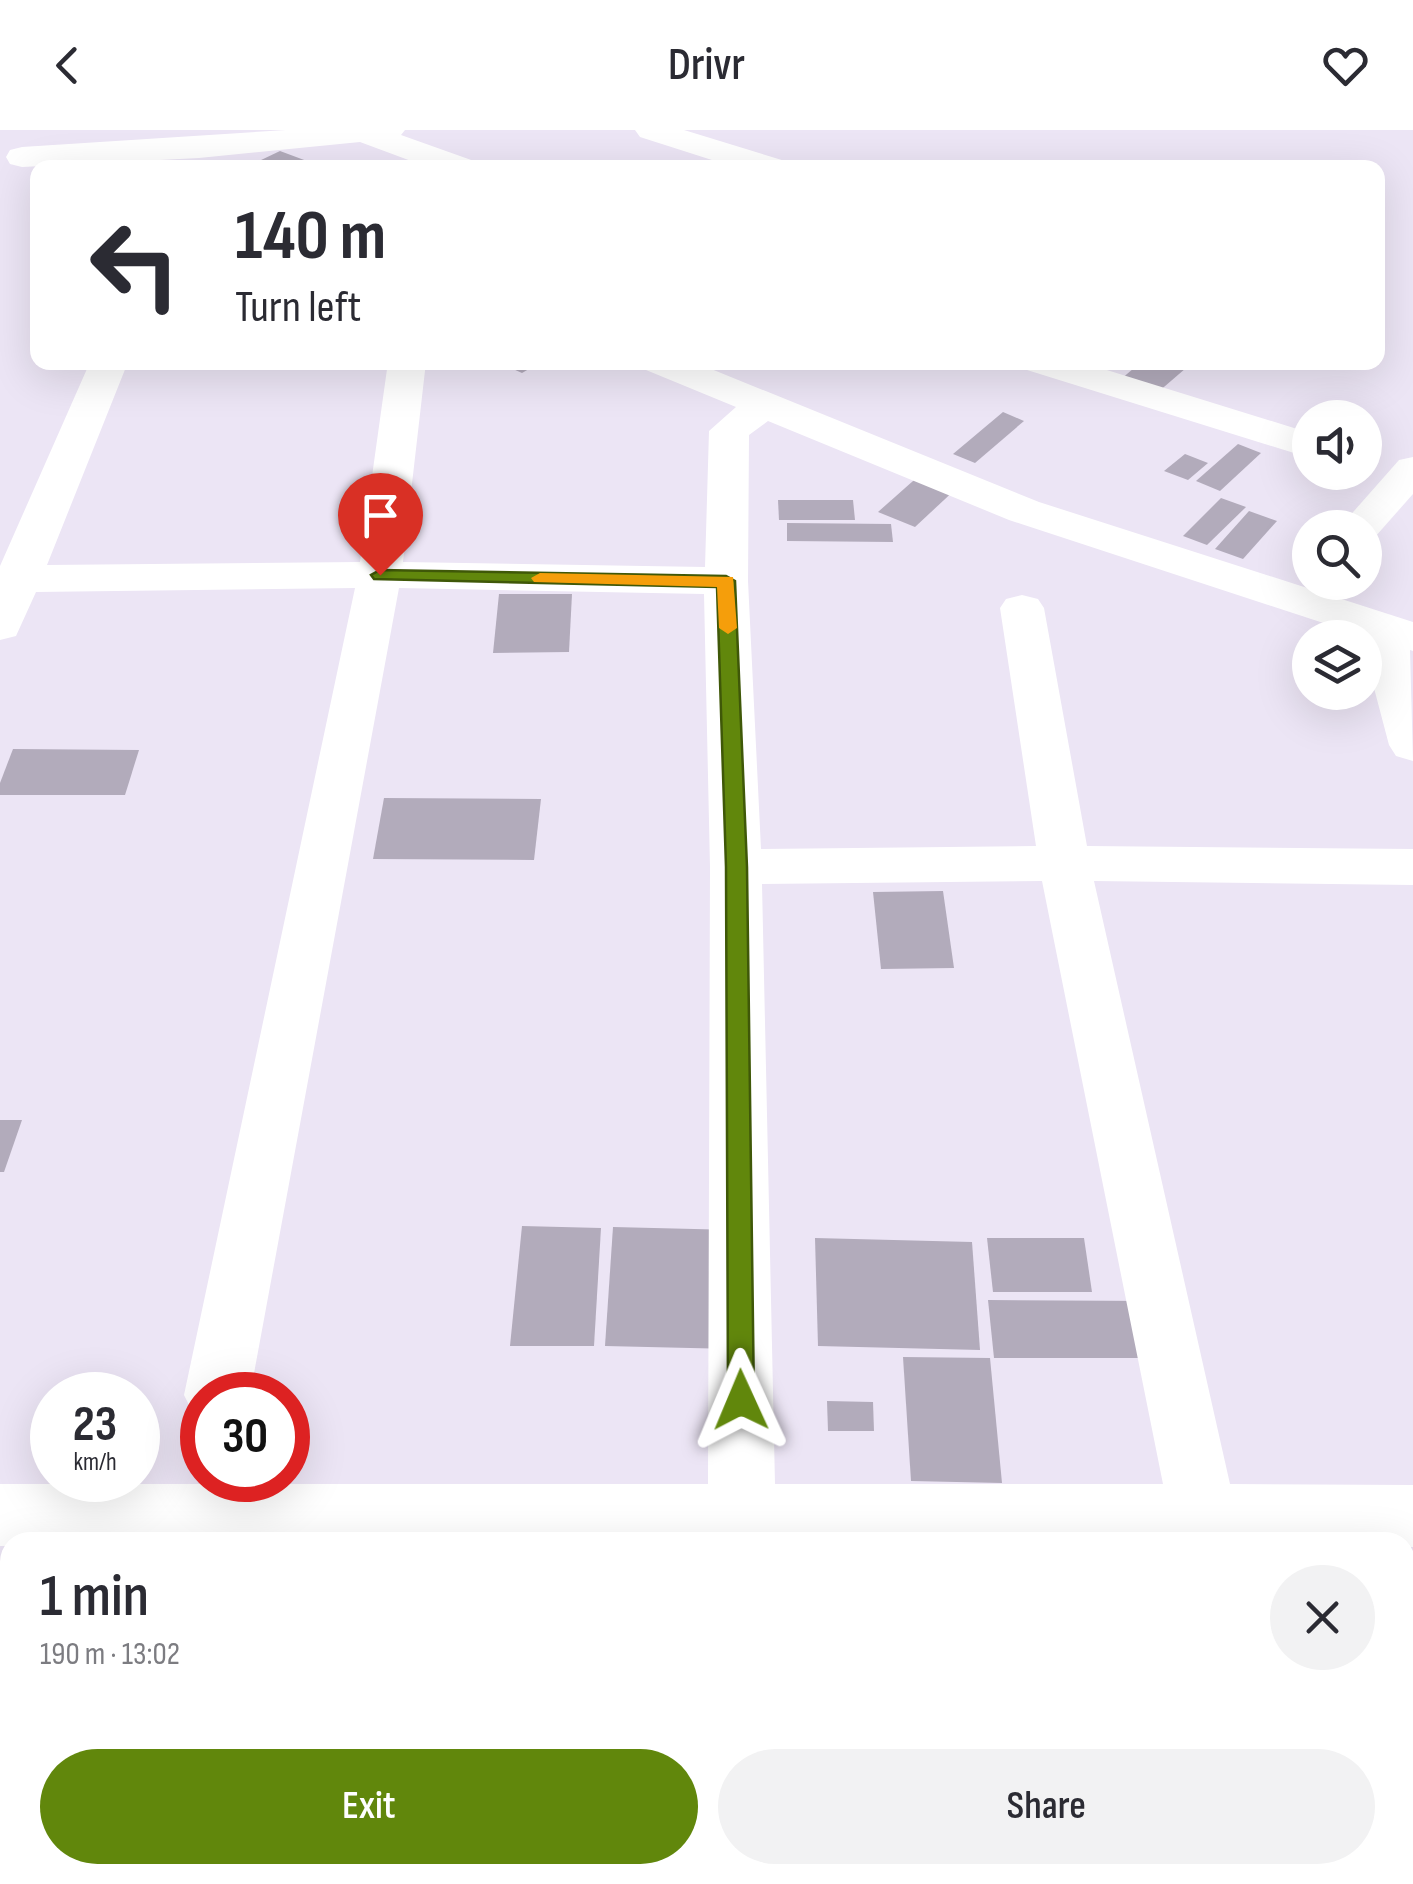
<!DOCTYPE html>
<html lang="en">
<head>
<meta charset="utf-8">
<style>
  :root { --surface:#fff; --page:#f2f2f3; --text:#2b2b33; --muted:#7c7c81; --accent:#61870c }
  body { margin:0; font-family:"Sofia Sans Condensed",sans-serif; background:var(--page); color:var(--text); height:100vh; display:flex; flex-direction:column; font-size:38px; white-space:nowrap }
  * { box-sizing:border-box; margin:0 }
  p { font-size:32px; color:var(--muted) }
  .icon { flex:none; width:55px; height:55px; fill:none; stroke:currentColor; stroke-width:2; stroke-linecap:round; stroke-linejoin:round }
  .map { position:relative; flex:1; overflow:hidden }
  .panel { position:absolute; left:0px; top:1402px; width:1415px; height:352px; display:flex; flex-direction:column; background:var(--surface); border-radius:30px 30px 0 0; box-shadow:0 10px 40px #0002 }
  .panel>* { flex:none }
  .hud { position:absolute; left:30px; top:30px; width:1355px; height:210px; border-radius:20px; box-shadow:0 10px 40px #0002; background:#fff; color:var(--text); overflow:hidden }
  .tools { position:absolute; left:1292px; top:270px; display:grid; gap:20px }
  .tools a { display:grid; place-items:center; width:90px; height:90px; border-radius:50%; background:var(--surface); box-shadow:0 10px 40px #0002; font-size:50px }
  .speed { position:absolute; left:30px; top:1242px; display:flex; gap:20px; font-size:50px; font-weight:700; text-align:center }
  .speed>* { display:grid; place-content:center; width:130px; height:130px; border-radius:50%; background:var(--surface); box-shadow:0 10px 40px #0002; line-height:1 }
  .speed small { font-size:25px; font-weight:400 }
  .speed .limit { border:15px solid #d22; background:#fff; color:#111 }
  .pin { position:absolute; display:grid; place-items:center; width:85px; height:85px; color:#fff; margin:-102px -42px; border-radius:50% 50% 50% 0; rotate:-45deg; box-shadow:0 0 10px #0007 }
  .pin .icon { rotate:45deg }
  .me { position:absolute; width:110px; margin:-55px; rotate:359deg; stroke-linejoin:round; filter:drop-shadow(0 0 8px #0008) }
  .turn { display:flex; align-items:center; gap:35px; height:210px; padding:0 40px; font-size:45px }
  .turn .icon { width:130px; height:130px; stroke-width:2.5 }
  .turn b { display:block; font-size:70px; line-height:85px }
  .round { display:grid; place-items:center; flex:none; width:105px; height:105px; border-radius:52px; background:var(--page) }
  .head { display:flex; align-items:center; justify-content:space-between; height:170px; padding:0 40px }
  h1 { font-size:60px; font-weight:600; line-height:75px }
  .primary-button { display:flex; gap:20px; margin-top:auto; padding:20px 40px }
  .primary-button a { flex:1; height:115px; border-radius:60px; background:var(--accent); color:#fff; font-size:40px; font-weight:600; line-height:115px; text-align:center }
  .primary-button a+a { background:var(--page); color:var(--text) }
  header { display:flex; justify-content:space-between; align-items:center; height:130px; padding:0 40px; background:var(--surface); font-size:45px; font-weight:600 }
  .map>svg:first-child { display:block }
  .building { fill:#b2abbb }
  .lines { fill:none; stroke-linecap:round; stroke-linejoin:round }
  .minor { fill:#fff; fill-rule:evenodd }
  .route { fill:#61870c; stroke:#3f5808; stroke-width:2.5 }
  .slow { fill:#f59e0b }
</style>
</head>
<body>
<header><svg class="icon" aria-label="back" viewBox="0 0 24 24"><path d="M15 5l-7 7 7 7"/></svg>Drivr<svg class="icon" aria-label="heart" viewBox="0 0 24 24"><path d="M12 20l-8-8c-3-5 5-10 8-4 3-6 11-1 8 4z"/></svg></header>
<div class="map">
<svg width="1413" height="1754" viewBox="0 0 1413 1754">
  <rect width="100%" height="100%" fill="#ece5f5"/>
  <g class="building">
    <path d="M280,21L323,37V38H276L259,31Z"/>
    <path d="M497,232H541L522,243Z"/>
    <path d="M1141,232H1193L1157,263L1120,250Z"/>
    <path d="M1003,282L1024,291L975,333L953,324Z"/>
    <path d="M1238,314L1261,323L1220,361L1196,351Z"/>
    <path d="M1185,324L1208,333L1188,350L1164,341Z"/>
    <path d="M922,343L959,356L915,397L878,382Z"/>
    <path d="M1221,368L1246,377L1207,415L1183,406Z"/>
    <path d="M778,370H853L855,390H779Z"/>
    <path d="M1249,381L1277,391L1243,429L1215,419Z"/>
    <path d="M787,393L891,394L893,412L787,411Z"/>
    <path d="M499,464H572L569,522L493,523Z"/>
    <path d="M13,619L139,620L125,665H0V653Z"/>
    <path d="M384,668L541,669L534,730L373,729Z"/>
    <path d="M943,761L954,838L881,839L873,762Z"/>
    <path d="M0,990H22L4,1042H0Z"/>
    <path d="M522,1096L601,1098L594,1216H510Z"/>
    <path d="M613,1097L735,1100L733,1219L605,1216Z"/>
    <path d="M815,1108L972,1112L980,1220L818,1216Z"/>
    <path d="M987,1108H1084L1092,1162H993Z"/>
    <path d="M988,1170L1150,1171L1160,1228H994Z"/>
    <path d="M903,1227L990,1228L1002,1353L911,1351Z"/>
    <path d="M827,1271L873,1272L874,1301H828Z"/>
    <rect x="1405" y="1593" width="8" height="67"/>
  </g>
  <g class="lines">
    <g class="minor">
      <path d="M286,0H405L401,5L474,31L478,38H430L360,12L199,28L22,37L10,34L6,27L10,20L22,17Z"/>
      <path d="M635,0H684L785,31L789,38H737L640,7Z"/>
      <path d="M90,232H128L47,435L360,432L388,232H426L403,432L705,437L709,301L736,277L646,240L640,232H694L1039,372L1413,492V521L1410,520L1413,631L1396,626L1389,615L1365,524V508L1360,505L1009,390L768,291L749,305L748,451L761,719L1036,716L1000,478L1006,469L1022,465L1038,469L1044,478L1087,716L1413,719V755L1094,751L1230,1354L1413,1355V1417H1405V1412H10V1416H0V1354H708L710,737L704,464L399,458L250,1265H202V1288L194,1285L184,1265L355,458L36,462L16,506L0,510V436ZM1042,751L1163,1354H775L762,754Z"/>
      <path d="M1021,232H1081L1310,303V328L1027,240Z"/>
      <path d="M1413,327V364L1375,407L1365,410V398H1339L1399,330Z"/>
      <path d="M126,1745H204L203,1754H125Z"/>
      <rect x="702" y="1745" width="78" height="9"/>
      <path d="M1241,1745H1319L1321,1754H1243Z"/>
    </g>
  </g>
  <path class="route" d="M380,440L726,446L735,451L747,737L754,1270L751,1278L741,1281L731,1278L728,1270L726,737L717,457L374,449L371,445Z"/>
  <path class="slow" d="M540,443L733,447L737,498L728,504L719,498L717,457L534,452L531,448Z"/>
</svg>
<div class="tools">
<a><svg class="icon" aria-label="sound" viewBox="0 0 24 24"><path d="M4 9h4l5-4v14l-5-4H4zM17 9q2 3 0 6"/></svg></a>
<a><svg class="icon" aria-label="search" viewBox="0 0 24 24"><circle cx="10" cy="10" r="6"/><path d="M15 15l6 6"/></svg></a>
<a><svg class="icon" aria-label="layers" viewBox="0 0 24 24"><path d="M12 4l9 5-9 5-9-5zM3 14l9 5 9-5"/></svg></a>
</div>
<div class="speed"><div>23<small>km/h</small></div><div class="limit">30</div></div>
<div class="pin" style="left:380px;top:445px;background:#d93025"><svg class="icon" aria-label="arrive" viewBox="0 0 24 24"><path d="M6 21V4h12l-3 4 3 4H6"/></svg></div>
<svg class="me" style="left:741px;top:1270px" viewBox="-20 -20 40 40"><path d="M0-17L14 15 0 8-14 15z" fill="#61870c" stroke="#fff" stroke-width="4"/></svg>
<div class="hud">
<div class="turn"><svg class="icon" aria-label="left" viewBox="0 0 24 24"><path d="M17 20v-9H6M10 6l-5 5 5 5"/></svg><div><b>140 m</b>Turn left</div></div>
</div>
<section class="panel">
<div class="head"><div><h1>1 min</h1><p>190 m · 13:02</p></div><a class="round"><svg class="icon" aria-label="close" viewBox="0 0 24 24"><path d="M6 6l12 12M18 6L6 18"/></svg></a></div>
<div class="primary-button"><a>Exit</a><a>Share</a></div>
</section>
</div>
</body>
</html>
